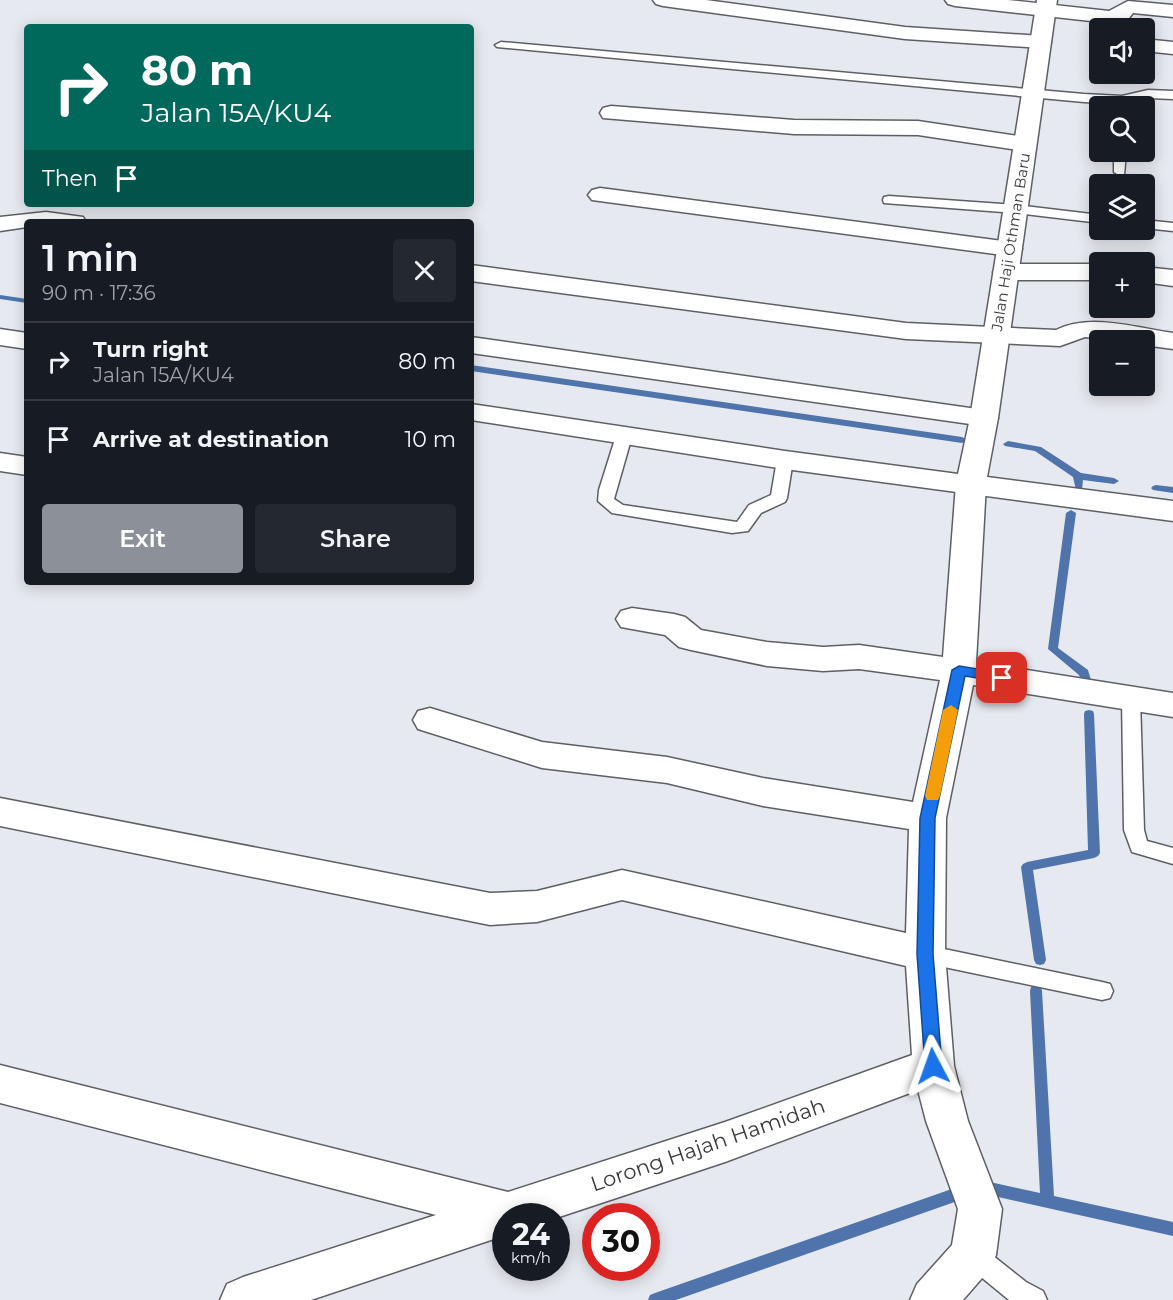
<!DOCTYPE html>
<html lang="en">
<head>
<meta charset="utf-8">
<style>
  :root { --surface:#171b24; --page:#242831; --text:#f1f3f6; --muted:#9ea1a6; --line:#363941; --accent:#8c9099 }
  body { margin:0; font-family:Montserrat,sans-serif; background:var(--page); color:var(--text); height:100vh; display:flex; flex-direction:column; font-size:22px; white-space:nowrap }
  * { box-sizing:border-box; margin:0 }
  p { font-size:20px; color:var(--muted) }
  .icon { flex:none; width:33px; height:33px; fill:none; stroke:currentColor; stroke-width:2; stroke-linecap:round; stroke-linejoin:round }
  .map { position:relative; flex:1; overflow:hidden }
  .details { position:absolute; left:24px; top:219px; width:450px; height:366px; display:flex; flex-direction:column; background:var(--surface); border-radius:6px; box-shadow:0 3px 15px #0003 }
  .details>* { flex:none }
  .banner { position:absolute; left:24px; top:24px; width:450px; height:183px; border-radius:6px; box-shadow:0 3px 15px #0003; background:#00695c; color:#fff; overflow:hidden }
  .fabs { position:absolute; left:1089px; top:18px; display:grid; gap:12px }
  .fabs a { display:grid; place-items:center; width:66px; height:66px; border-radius:6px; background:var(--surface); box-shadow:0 3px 15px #0003; font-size:30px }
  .speed { position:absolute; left:492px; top:1203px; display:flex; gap:12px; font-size:30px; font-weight:700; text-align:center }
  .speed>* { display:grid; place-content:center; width:78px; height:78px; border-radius:50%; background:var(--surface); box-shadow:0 3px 15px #0003; line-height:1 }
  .speed small { font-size:15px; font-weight:400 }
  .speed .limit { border:9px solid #d22; background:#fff; color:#111 }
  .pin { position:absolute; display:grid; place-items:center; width:51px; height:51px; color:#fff; margin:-26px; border-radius:12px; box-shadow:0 3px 9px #0006 }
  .me { position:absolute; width:66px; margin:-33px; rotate:356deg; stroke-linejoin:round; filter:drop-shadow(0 0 4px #0008) }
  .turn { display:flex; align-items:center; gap:21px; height:126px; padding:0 18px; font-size:27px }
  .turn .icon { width:78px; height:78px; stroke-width:2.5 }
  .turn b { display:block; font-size:42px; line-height:51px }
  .then { display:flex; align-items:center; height:57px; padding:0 18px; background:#0003; gap:12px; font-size:22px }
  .round { display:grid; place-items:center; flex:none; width:63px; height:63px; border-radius:6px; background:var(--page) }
  .overview { display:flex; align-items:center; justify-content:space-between; height:102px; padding:0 18px }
  h1 { font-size:36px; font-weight:600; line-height:45px }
  .button { display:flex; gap:12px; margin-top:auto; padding:12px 18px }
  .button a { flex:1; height:69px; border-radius:6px; background:var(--accent); color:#fff; font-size:24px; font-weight:600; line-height:69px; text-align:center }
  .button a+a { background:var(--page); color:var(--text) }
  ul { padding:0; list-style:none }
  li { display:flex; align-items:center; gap:18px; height:78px; padding:0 18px; border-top:2px solid var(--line) }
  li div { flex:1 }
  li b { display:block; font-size:22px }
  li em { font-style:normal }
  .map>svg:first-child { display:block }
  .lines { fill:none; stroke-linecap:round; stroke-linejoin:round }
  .stream { fill:#4e74ab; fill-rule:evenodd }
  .lane-casing { stroke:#5e5f65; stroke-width:3 }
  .street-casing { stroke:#5e5f65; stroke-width:3 }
  .secondary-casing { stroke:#5e5f65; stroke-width:3 }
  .lane { fill:#fff; fill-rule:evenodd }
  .street { fill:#fff; fill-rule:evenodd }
  .secondary { fill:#fff; fill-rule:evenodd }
  .route { fill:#1a73e8; stroke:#114b97; stroke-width:1.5 }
  .slow { fill:#f59e0b }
  .labels { text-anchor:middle; stroke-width:5; stroke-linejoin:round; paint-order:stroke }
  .far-street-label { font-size:15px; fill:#39393c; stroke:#fff }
  .near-street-label { font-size:21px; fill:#39393c; stroke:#fff }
</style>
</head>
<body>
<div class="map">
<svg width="1173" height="1300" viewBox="0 0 1173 1300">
  <rect width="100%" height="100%" fill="#e7e9f0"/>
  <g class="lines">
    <g class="stream">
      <path d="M0,295L27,299V303L0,299Z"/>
      <path d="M471,365L962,437L967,440L962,443L471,371Z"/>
      <path d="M1008,441L1041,447L1081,473L1114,478L1119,481L1114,484L1083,480L1082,490H1076L1073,477L1035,451L1005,446L1003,444Z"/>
      <path d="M1156,485L1173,487V493L1153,490L1151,488L1153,486Z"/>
      <path d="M1071,510L1076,513L1058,648L1088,670L1091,680L1086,684L1082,683L1079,675L1048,649L1066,513Z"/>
      <path d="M1089,710L1093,711L1094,714L1100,853L1098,856L1094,858L1033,870L1046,960L1044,964L1040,965L1036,964L1034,960L1021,867L1023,864L1027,862L1088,850L1084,714L1085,711Z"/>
      <path d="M1036,986L1041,987L1042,991L1054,1196L1173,1222V1236L976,1192L974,1187L976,1182L981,1180L1040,1193L1030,991L1031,987Z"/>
      <path d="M966,1184L971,1186L973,1191L971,1196L966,1198L676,1300H648L650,1295L655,1293Z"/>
    </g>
    <defs>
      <g id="lane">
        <path d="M501,42L1084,94L1122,96L1148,90L1173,91V99L1148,98L1122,104L1084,102L497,47L495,45Z"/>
        <path d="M1114,152H1126L1124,175L1120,176L1114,172Z"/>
        <path d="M889,196L1016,205L1100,215V223L1016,213L884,203L883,200L884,197Z"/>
        <path d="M1144,220L1173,223V231L1144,228Z"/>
        <path d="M624,431L632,436L614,499L623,505L737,522L749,505L771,495L777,460L785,455L793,460L787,498L785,502L761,513L748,531L732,533L612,513L598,501L599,490L616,436Z"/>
        <path d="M1131,691L1138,693L1140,698L1144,830L1147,841L1173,848V864L1132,852L1124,830L1122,698L1124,693Z"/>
        <path d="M925,945L1102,982L1110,984L1113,991L1110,998L1102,1000L925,963L917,960L914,954L917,948Z"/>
        <path d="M973,1243L982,1247L1026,1282L1043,1291L1047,1300H1009L964,1263L961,1255L964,1247Z"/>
      </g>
      <g id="street">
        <path d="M653,0H706L905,27L1041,36L1048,38L1051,42L1048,46L1041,48L905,39L663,6L656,4Z"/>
        <path d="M945,0H1008L1109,11L1128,1L1173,5V17L1133,13L1129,18L1109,23L955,6L948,4Z"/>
        <path d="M1144,39L1173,42V54L1144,51Z"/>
        <path d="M611,106L794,120L918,121L1025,137L1033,139L1036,144L1033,149L1025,151L918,135L794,134L603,118L600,113L603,108Z"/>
        <path d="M600,188L1010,242L1019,244L1022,249L1019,254L1010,256L592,200L588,195L592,190Z"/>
        <path d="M46,212L83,217L86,222H27V227L0,231V217Z"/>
        <path d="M1006,264H1100V280H1006L997,277L993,272L997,267Z"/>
        <path d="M471,265L906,323L1056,330C1091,313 1136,328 1173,333V349L1144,345V340H1111L1085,337L1060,346L906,339L471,281Z"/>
        <path d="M1144,267L1173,270V286L1144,282Z"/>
        <path d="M471,337L984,410L994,412L998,418L994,424L984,426L471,353Z"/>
        <path d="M0,453L27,457V475L0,471Z"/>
        <path d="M971,475L981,477L986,484L976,662L1173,693V717L973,685L946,818L945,954L954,1066L968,1121L1002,1209L996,1255L989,1270L963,1300H910L917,1284L952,1245L958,1209L926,1121L918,1090L725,1162L556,1218L506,1216V1235L311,1300H220L227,1284L243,1277L436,1215L0,1103V1065L508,1192L725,1122L912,1055L906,966L622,900L537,922L490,925L0,826V798L490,893L537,891L622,870L906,933L909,829L763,806L667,783L542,768L418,729L413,720L418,711L430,708L542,742L667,757L763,778L913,802L940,680L859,669L823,671L767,666L691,650L679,647L665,635L621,627L616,619L621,611L632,608L674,614L685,617L701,630L767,642L823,647L859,645L943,657L956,484L961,477Z"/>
      </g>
      <g id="secondary">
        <path d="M1037,0H1057L998,418L987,477L1173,501V521L785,469L471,420V404L785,451L958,474L970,418Z"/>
        <path d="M0,329L27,333V349L0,345Z"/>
      </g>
    </defs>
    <use href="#lane" class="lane-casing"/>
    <use href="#street" class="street-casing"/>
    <use href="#secondary" class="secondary-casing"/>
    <use href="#lane" class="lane"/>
    <use href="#street" class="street"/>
    <use href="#secondary" class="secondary"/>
  </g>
  <path class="route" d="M959,666L1002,673L1009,678L1002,682L965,676L935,818L933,954L942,1066L939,1071L933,1073L927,1071L925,1066L917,954L920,818L952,670Z"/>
  <path class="slow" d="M951,705L958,710L940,796L938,800H927L925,796L943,710Z"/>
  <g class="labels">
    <g class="far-street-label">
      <text transform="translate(1011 242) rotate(-81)" y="5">Jalan Haji Othman Baru</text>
    </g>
    <g class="near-street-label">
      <text transform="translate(708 1145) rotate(-19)" y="7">Lorong Hajah Hamidah</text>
    </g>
  </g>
</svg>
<div class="fabs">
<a><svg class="icon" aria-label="sound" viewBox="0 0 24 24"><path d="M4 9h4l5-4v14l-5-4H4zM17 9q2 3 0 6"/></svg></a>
<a><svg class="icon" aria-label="search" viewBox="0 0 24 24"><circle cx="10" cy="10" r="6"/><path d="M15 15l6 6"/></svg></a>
<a><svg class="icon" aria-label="layers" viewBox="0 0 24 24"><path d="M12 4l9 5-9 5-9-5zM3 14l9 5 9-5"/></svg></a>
<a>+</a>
<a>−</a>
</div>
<div class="speed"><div>24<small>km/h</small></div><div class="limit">30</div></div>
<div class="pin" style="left:1002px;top:678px;background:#d93025"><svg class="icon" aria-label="arrive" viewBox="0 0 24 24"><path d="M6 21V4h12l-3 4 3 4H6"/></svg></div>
<svg class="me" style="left:933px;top:1066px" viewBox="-20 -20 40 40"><path d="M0-17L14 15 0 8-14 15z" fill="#1a73e8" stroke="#fff" stroke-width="4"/></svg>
<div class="banner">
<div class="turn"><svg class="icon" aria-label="right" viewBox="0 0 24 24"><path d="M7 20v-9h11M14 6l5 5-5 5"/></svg><div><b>80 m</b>Jalan 15A/KU4</div></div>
<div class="then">Then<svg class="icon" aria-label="arrive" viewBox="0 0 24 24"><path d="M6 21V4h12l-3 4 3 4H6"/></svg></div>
</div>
<section class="details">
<div class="overview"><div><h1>1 min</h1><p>90 m · 17:36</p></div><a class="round"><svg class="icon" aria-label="close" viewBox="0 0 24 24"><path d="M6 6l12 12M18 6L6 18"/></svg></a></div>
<ul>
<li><svg class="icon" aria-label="right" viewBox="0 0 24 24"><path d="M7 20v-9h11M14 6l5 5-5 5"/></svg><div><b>Turn right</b><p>Jalan 15A/KU4</p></div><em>80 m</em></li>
<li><svg class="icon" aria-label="arrive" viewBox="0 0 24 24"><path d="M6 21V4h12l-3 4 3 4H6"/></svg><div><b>Arrive at destination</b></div><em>10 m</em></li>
</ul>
<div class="button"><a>Exit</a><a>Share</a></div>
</section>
</div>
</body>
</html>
